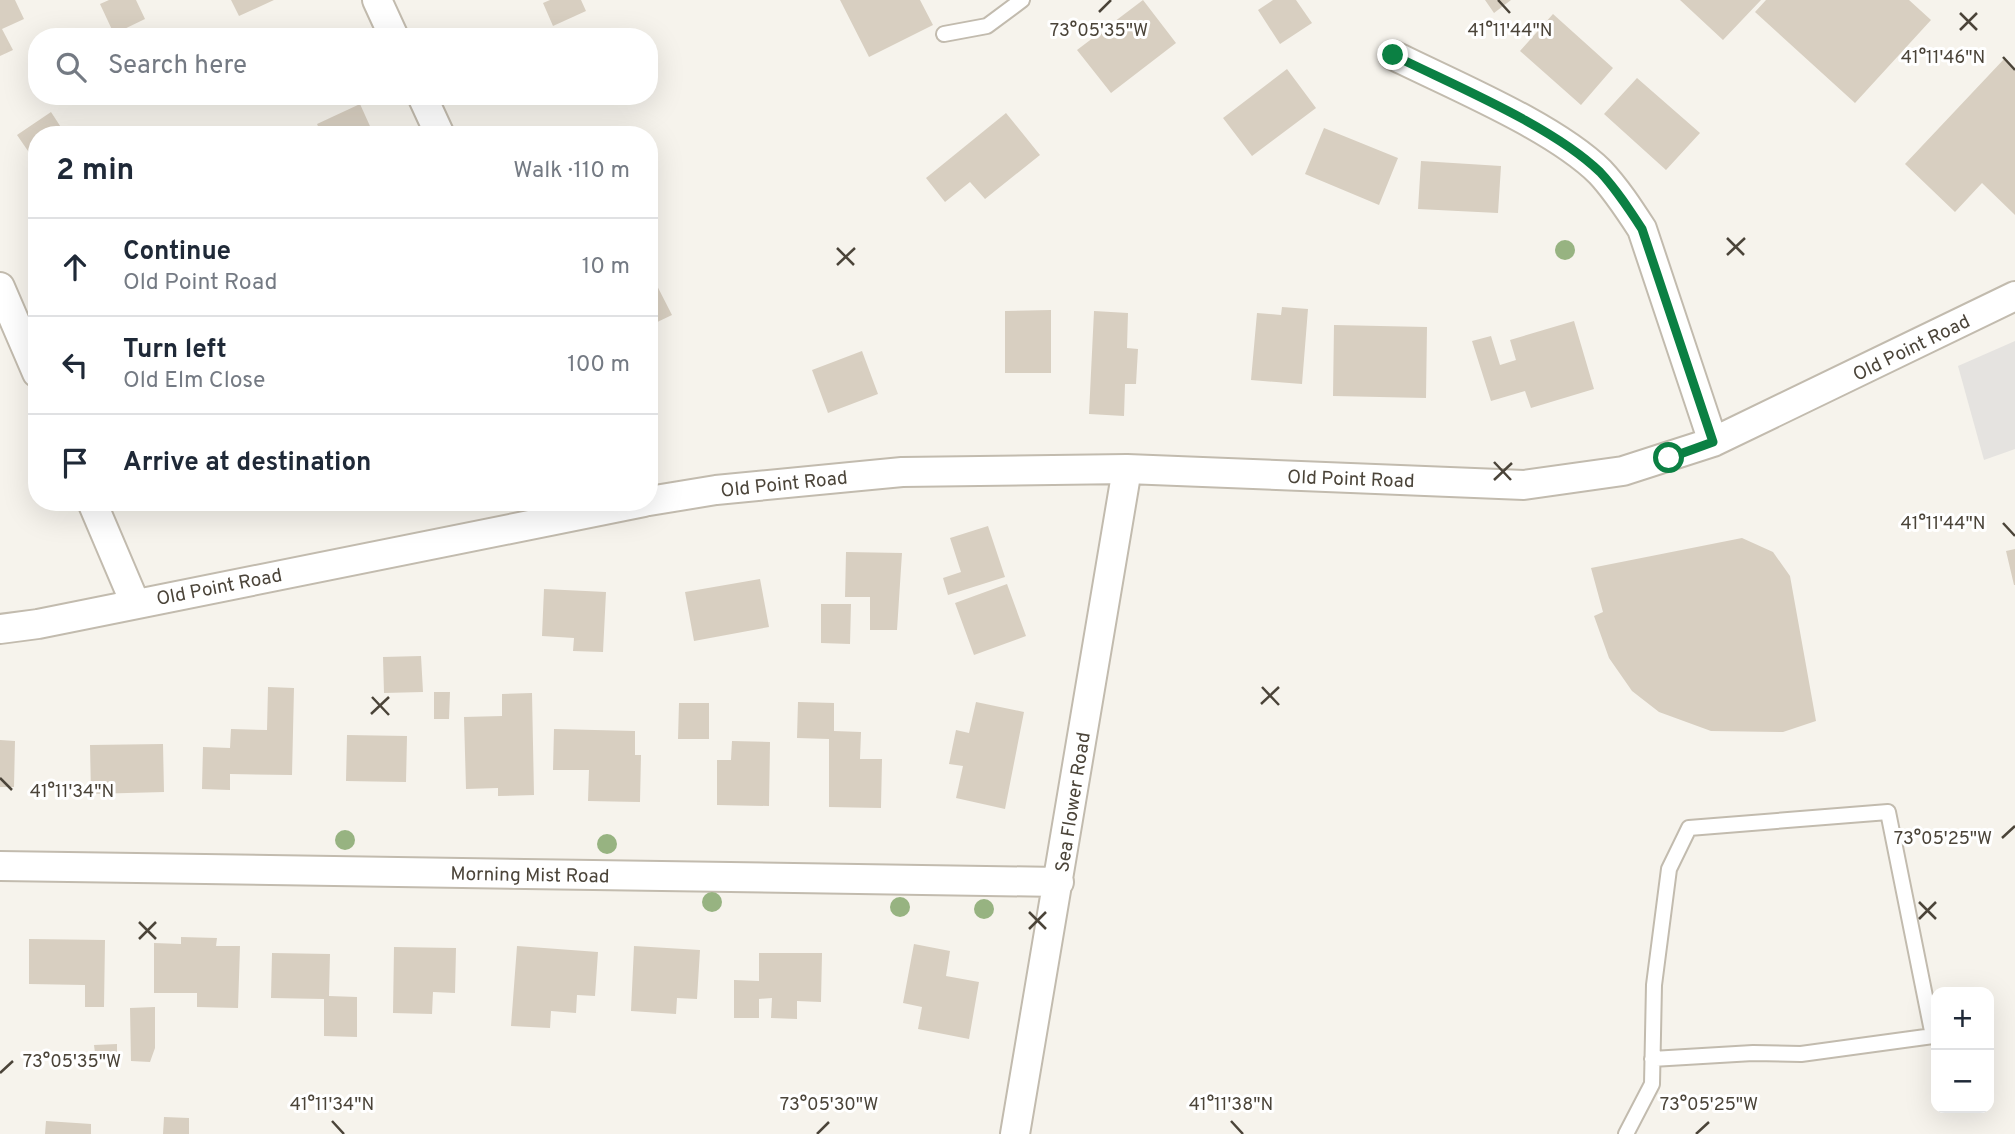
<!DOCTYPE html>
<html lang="en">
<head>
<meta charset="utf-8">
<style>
	:root { --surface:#fff; --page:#f2f2f3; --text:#1f2937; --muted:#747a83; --line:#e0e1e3 }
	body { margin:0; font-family:Overpass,sans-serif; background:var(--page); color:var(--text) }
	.controls { position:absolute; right:21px; bottom:21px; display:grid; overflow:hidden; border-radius:14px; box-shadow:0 7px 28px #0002 }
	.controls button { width:63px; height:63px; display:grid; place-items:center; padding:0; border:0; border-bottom:2px solid var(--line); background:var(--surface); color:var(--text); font:35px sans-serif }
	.stop { position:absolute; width:21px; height:21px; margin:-16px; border:5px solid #0b8043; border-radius:50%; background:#fff }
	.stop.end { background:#0b8043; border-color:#fff; box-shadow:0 2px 7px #0008 }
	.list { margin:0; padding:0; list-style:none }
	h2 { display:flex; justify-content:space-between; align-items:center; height:91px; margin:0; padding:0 28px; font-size:30px }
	h2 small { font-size:23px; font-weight:400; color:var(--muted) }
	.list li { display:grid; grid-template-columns:46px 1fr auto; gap:21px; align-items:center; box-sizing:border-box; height:98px; padding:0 28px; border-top:2px solid var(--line) }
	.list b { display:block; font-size:26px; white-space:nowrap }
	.list p { margin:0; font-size:23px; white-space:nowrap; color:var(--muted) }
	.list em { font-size:23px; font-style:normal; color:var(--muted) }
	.icon { flex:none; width:38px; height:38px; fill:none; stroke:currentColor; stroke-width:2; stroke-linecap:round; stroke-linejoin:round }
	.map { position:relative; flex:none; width:2015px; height:1134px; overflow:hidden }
	.search { position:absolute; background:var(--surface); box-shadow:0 7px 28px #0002; left:28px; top:28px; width:630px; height:77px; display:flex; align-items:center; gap:18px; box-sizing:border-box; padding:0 24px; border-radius:28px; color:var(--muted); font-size:26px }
	.panel { position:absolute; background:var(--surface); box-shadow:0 7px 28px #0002; left:28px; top:126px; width:630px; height:385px; border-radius:28px }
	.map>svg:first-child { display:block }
	.parking { fill:#e5e3e0 }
	.building { fill:#d8cfc1 }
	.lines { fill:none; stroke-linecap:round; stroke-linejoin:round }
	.lane-casing { stroke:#c2bbae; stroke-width:18 }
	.street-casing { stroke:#c2bbae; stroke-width:32 }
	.lane { stroke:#fff; stroke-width:14 }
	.street { stroke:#fff; stroke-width:28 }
	.tree { fill:#97b381 }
	.route { stroke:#0b8043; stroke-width:9 }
	.ticks { fill:none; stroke:#4b4439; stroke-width:2.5 }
	.labels { text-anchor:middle; stroke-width:6; stroke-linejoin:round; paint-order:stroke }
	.street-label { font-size:19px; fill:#4b4439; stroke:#fff }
	.ticks-label { font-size:18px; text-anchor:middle; fill:#4b4439; stroke:#fff; stroke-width:6; stroke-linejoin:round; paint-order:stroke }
</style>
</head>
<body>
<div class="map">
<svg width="2015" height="1134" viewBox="0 0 2015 1134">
	<rect width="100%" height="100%" fill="#f6f3ec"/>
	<path class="parking" d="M2015,341V449L1984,460L1958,366Z"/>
	<path class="building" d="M0,0H15L24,19L2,29L13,50L0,56Z
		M109,0H136L145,19L114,34L100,4Z
		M231,0H274L239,16Z
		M550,0H581L586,11L553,26L543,3Z
		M840,0H920L933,25L869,57Z
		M1143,0L1176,43L1111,93L1077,50Z
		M1273,0H1296L1312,23L1280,44L1258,10Z
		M1485,0H1511L1494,13Z
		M1680,0H1761L1723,40Z
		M1766,0H1909L1931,20L1855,103L1755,12Z
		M1553,14L1613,68L1581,105L1520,51Z
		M2005,58L2015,68V215L1982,183L1955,212L1905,164Z
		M1287,69L1316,108L1252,156L1223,118Z
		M1637,78L1700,133L1666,170L1604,114Z
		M360,104L374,135H322L317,124Z
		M51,112L66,135H37V164L17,135Z
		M1006,113L1040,155L985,199L970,182L945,202L926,178Z
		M1324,128L1398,158L1379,205L1305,174Z
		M1421,161L1501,166L1498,213L1418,209Z
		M649,270L672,315L649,326Z
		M1282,307L1308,309L1302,384L1251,380L1257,313L1281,315Z
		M1051,310V373H1005V311Z
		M1094,311L1128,313L1127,348L1138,349L1136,384H1125L1124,416L1089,414Z
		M1574,321L1594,389L1531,408L1525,391L1491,401L1472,341L1491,336L1500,365L1516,360L1510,340Z
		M1334,325L1427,327L1426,398L1333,396Z
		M862,351L878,394L828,413L812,370Z
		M988,526L1005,577L948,595L943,578L961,572L950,538Z
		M1742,538L1773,552L1790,576L1816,721L1783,732L1711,731L1659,712L1632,691L1609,658L1594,616L1603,612L1591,568Z
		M2015,549V585H2014L2006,551Z
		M846,552L902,553L897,630H870V597H845Z
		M760,579L769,627L694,641L685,592Z
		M1007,584L1026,636L974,655L955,603Z
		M544,589L606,592L603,652L573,651L574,638L542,636Z
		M821,604H851L850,644L821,643Z
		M421,656L423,692L384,693L383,657Z
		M268,687L294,688L292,775L230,774V790L202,789L203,747L230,748L231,729L267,730Z
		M434,692H450L449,719H434Z
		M532,693L534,795L498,796V788L466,789L464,717L502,716V694Z
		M798,702L834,703V731L861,732L860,759H882L881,808L829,807V739L797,738Z
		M976,702L1024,712L1005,809L956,798L963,766L949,764L956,730L969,733Z
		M679,703H709V739H678Z
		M554,729L635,731V755H641L640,802L588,801L589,770H553Z
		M347,735L407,736L406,782L346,781Z
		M0,740L15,741L14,787H0Z
		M732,741L770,742L769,806L717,805V760H731Z
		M163,744L164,792L91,794L90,745Z
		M181,937L217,938L216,946H240L238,1008L197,1007V993H154V943L181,944Z
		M29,939L105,940L104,1007H85V985L29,984Z
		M914,944L950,951L946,976L979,982L969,1039L918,1029L922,1007L903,1003Z
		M517,946L598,952L595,996L577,995L576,1013L551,1011L550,1028L511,1026Z
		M634,946L700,950L697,999L677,998L676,1014L631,1011Z
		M394,947L456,948L455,993L433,992L432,1014L393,1013Z
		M272,953L330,954L329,996L357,997V1037L324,1036V999L271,998Z
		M759,953H822L821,1002L797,1001V1019L771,1018L772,998L759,999V1018H734V980L759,981Z
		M155,1007V1048L150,1062L131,1061L130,1008Z
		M117,1044V1060L96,1061L94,1045Z
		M164,1117L189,1118V1134H163Z
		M46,1121L91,1124V1134H45Z"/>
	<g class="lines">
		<defs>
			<path id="lane" d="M944,34L987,26L1022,0
				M1626,1134L1652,1084L1654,985L1669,869L1689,828L1888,812L1933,1036L1801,1054L1753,1053L1652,1059"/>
			<path id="street" d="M377,0L394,37
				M1393,55C1453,85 1553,126 1600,172C1616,189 1629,209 1642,229L1713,442
				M422,96L440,135
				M0,287L37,373
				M649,501L716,490L902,472L1127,469L1524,485L1623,471L1713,442L2015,296
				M92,502L135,603
				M0,629L38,624L644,502
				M0,866L1059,882
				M1015,1134L1127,469"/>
		</defs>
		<use href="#lane" class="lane-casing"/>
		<use href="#street" class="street-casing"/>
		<use href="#lane" class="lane"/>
		<use href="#street" class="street"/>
	</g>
	<g class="tree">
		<circle cx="1565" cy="250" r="10"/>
		<circle cx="345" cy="840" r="10"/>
		<circle cx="607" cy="844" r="10"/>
		<circle cx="712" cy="902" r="10"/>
		<circle cx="900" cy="907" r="10"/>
		<circle cx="984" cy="909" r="10"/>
	</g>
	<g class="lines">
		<path class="route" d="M1393,55C1453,85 1553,126 1600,172C1616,189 1629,209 1642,229L1713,442L1669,458"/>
	</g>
	<path class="ticks" d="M1498,0L1510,13M1099,12L1111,0M1960,13L1977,30M1960,30L1977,13M2003,57L2015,70M1727,238L1744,255M837,248L854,265M1727,255L1745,238M837,265L855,248M1494,462L1511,480M1494,480L1512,463M2003,523L2015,536M1262,687L1279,705M372,697L389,715M1261,704L1279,687M371,714L389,697M0,778L12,790M2002,838L2015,826M1919,902L1936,919M1029,912L1046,929M1919,919L1936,902M139,922L156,939M1029,929L1046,912M139,939L156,922M0,1073L13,1061M332,1121L344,1134M1231,1121L1243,1134M817,1134L829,1122M1696,1134L1709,1122"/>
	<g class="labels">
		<g class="street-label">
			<text transform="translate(1911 347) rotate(-26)" y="7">Old Point Road</text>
			<text transform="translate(1351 478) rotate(2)" y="7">Old Point Road</text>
			<text transform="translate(784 483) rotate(-6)" y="7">Old Point Road</text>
			<text transform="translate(219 586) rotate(-11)" y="7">Old Point Road</text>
			<text transform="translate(1072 802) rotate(-81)" y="7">Sea Flower Road</text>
			<text transform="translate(530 874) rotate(1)" y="7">Morning Mist Road</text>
		</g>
	</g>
	<g class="ticks-label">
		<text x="1099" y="36">73°05'35"W</text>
		<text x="1510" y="36">41°11'44"N</text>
		<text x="1943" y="63">41°11'46"N</text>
		<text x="1943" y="529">41°11'44"N</text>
		<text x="72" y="797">41°11'34"N</text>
		<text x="1943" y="844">73°05'25"W</text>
		<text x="72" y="1067">73°05'35"W</text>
		<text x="332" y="1110">41°11'34"N</text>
		<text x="1231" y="1110">41°11'38"N</text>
		<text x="829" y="1110">73°05'30"W</text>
		<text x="1709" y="1110">73°05'25"W</text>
	</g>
</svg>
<div class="controls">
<button>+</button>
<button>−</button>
</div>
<div class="stop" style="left:1669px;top:458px"></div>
<div class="stop end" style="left:1393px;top:55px"></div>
<div class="search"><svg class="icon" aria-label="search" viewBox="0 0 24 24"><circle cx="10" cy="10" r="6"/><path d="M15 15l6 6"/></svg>Search here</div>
<section class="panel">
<h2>2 min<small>Walk · 110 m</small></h2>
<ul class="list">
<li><svg class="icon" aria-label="ahead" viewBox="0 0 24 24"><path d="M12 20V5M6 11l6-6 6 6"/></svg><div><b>Continue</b><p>Old Point Road</p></div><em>10 m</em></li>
<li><svg class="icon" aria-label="left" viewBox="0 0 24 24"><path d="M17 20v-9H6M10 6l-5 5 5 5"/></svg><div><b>Turn left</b><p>Old Elm Close</p></div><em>100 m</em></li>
<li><svg class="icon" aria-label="arrive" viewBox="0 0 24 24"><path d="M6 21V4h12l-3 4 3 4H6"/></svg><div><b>Arrive at destination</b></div></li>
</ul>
</section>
</div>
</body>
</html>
